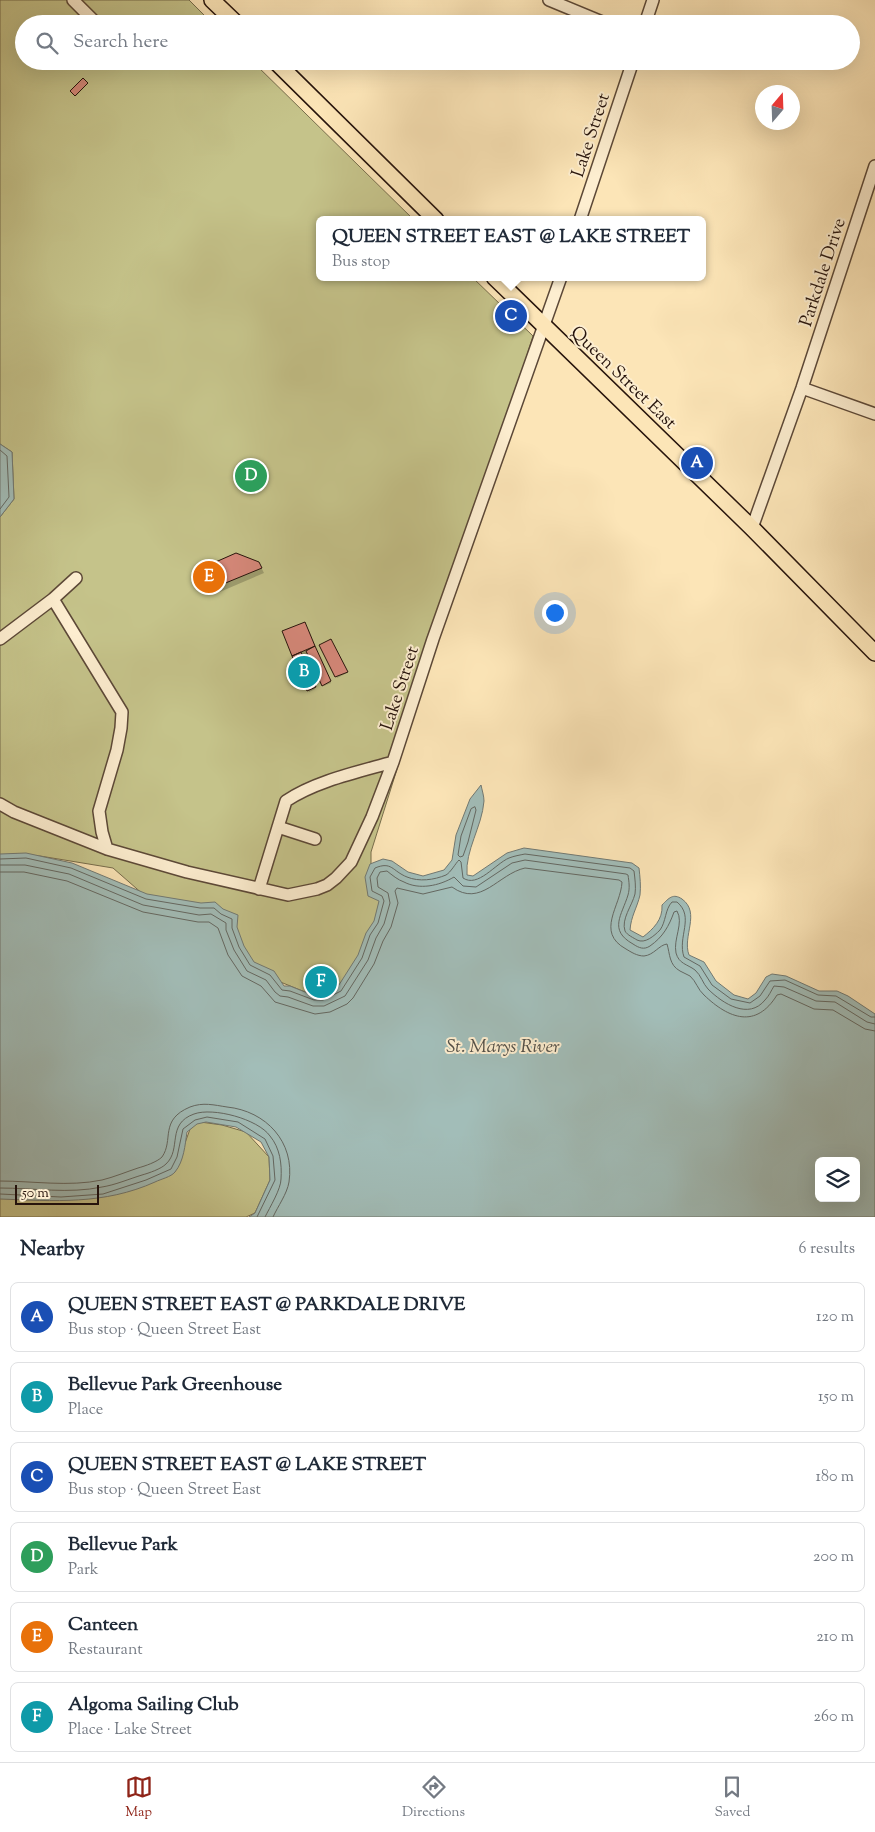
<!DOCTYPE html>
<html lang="en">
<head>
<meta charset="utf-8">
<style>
	:root { --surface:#fff; --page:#f2f2f3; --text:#1f2937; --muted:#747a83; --line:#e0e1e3; --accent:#8f2418 }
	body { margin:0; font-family:"Sorts Mill Goudy",serif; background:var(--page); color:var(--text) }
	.controls { position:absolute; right:15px; bottom:15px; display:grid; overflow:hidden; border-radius:8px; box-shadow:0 5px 20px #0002 }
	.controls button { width:45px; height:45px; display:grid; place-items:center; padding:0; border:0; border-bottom:1px solid var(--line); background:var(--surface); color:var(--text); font:25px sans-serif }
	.compass { position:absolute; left:755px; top:85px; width:45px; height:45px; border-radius:50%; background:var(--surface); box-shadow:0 5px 20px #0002; rotate:19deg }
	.scale { position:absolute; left:15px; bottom:12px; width:84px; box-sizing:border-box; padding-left:5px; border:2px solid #27140c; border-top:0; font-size:14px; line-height:18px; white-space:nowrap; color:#27140c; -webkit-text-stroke:4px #fdeed0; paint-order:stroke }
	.you { position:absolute; left:554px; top:612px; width:18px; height:18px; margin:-12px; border:4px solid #fff; border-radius:50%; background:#1a73e8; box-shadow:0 0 0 8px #1a73e833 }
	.badge { display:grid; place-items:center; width:32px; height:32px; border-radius:50%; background:var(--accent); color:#fff; font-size:16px; font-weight:700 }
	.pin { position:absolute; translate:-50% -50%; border:2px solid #fff; box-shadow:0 1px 5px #0006 }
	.popup { position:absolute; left:316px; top:216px; width:390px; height:65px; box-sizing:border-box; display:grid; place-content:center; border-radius:8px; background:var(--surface); filter:drop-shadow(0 1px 4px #0005); font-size:16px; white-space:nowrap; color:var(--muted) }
	.popup b { font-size:19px; color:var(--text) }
	.popup::after { content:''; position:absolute; left:50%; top:100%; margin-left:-10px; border:10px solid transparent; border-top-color:var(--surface) }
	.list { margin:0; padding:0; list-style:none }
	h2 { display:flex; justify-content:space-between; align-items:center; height:65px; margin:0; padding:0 20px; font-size:21px }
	h2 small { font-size:16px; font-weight:400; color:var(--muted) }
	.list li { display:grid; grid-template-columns:32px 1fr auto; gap:15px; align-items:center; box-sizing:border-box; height:70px; margin:0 10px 10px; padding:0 10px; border:1px solid var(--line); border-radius:8px }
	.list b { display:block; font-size:19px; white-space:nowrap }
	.list p { margin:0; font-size:16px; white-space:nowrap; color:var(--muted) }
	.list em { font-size:16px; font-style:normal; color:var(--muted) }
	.icon { flex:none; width:28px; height:28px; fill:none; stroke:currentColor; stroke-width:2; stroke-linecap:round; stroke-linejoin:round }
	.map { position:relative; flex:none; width:875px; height:1217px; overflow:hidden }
	.search { position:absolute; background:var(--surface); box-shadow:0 5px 20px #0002; left:15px; right:15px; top:15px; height:55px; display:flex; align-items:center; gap:12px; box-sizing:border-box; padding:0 18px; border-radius:28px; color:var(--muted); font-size:19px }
	.sheet { height:545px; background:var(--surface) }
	nav { display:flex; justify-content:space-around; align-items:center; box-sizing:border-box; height:70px; border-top:1px solid var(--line); background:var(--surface); font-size:14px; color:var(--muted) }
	nav a { display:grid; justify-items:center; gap:2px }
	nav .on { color:var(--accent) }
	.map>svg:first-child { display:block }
	.green { fill:#c5c38a; stroke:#766c4b }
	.water { fill:#a2bdb8; stroke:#717973; fill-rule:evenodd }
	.shadow { fill:#0003 }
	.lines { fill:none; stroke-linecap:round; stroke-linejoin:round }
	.shore { stroke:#646862; stroke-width:1 }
	.building { fill:#d6887a; stroke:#27140c }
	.minor-casing { stroke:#5c4837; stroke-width:14 }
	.major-casing { stroke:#27140c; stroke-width:18 }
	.minor { stroke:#fdeed0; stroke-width:11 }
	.major { stroke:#fce5b7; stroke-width:15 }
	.labels { text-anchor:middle; stroke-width:4; stroke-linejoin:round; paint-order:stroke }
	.street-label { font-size:18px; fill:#27140c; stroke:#fdeed0 }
	.water-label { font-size:19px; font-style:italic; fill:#524f48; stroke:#fdeed0 }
</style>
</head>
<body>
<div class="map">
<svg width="875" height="1217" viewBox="0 0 875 1217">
	<rect width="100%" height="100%" fill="#fce5b7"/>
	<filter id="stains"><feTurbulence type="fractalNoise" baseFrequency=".004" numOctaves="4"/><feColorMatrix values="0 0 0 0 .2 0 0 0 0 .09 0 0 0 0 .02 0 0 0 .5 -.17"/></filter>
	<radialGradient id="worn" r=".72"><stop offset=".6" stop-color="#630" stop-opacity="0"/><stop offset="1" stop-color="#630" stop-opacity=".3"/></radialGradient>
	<path class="green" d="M0,0H189L213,24H24V61H252L414,220H320V277H472L533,336L371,852V869L407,885L349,992L315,996L273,979L168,916L113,868L40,856H0V517L14,499L12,452L0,444Z
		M193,1121L222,1125L246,1132L269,1157L270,1180L255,1213L246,1217H0V1198L174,1173Z"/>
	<path class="water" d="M0,444L12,452L14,499L0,517Z
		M481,785C482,790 484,796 484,801C482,827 465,850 467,875L473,876L507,853L524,848L632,863L639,868C640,877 641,886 640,895C637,908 631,916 630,930L643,937C653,929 663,920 662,905C669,898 673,893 682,899C701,913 682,936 689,955L704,962L716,981L734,995L748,999L756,993L766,977L772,974L786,976L819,991H837L848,996L875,1014V1217H249L255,1213L270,1180L269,1157L261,1142L236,1127L206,1122L197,1124L187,1132C185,1145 184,1161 175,1172C171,1177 161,1179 155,1182C104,1205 54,1201 0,1199V854L26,853L72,863L147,894L201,903L215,902L223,909L238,915L237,927L244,946L254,962L274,971L284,986H290L315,996L322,995L337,988L358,955L366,933L374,921L379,901L368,896L365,877L370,864L383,859L392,861L408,872L423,876L444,870L452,860L456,835L470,799ZM819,1161H856V1198H819Z"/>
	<path class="shadow" d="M87,84L76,96L72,92Z
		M259,563L264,573L215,594L203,568Z
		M307,628L331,683L324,686L309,655L302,658L315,689L309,692L284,632Z
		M331,640L347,673L337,678L320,645Z
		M328,975L329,980L333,984L329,994L313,988L311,985L321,977Z"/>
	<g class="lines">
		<path class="shore" d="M0,450L7,456L9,497L0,509
			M475,807L476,810L468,842L463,856L460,857L458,855L461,836L471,809Z
			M0,859L26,858L71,868L146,899L200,908H214L221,914L232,919V928L239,947L250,965L270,975L282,990L290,991L314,1000H323L341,991L362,958L370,935L378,923L384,901L382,896L372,891L370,877L375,868C392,861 392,871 407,877C419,882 434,880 446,875C451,872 455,864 459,860L461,862L463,878C478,888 495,864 509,858C514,856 520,855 525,854L630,868L634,871C635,879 636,887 635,894C632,906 621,919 625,931C627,935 634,938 637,940C645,944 654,936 660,930C666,922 665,909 672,902H677C695,917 677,937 684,957L700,966L712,985L731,999L750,1003L760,996L770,981L785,980L818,995L836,996L871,1017H875
			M0,865H25L69,874L143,905L199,915L211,914L226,923V930L234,950L247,971L266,980L275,992L280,996L288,997L313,1006H324L345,996L368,960L376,938L384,924L390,903L388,893L378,887L377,878L380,872L387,871C392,875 398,880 404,882C419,890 439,886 454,877L463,886L476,887L512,863L525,860L626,874L628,875C629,882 630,888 628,895C622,915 608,930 633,944C639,948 644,950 650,946C663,937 669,926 674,912L677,911C684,923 673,939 676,953C679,964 687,964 695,970C701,975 703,984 708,989C723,1004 749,1020 765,1000C769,996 771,991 774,986L784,987L816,1001L835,1002L867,1022L875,1024
			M0,872H24L67,881L143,912L198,922H209L218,928L228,955L242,976L261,986L275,1002L315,1014L330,1012L347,1004L353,998L374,964L383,941L391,927L398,903L395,891L397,888L423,894L452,887C481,908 498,874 525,868L619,880L622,882C621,906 595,932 626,949C631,952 637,956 644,956C654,955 659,945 667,944C670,954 669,965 680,971C683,973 687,974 690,976C696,981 698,990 704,995C729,1019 756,1029 777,995L781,994L814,1009L833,1010L865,1029L875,1031
			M0,1181C33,1181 69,1187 102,1180C114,1177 126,1172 138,1168C145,1166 157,1162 162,1157C174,1140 159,1120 190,1107C203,1102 214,1105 227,1107C266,1111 295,1142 289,1182C287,1194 278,1206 273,1217
			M0,1188C34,1188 69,1194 102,1187C115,1185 129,1179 142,1175C149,1173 161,1169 166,1164C182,1149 166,1124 194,1114C213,1107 258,1119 270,1136C280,1148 282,1164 281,1179C281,1189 270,1207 265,1217
			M0,1194L61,1197L103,1194L146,1180L171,1169L177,1157L183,1129L195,1120L207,1117L238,1122L265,1139L273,1156L275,1180L257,1217"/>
	</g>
	<path class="building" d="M83,78L88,83L75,96L70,91Z
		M236,553L259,562L262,568L211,589L202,568Z
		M305,622L315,646L292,656L282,631Z
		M331,639L348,672L335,677L319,645Z
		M315,646L331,681L322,686L306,651Z
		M301,652L316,687L307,691L292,656Z
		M322,971L329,974L328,978L332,980L327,992L310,985L315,973L320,975Z"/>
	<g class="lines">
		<defs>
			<path id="minor" d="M73,0L97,24
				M549,0L607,24
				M645,24L653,0
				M580,220L633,61
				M802,388L875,414
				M752,528L802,388L875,166
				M53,599L122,712L121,728L117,750L99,811L102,832L107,849
				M0,639L53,599L76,578
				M0,804L14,812L107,849L187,872L288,895L317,889L327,885L336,878L351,862L372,817L393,762L433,639L561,277
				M278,827L315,839
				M259,889L286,801C316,781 358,772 393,762"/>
			<path id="major" d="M212,0L237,24
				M275,61L436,220
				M494,277L752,528L875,653"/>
		</defs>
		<use href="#minor" class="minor-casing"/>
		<use href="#major" class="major-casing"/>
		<use href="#minor" class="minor"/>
		<use href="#major" class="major"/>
	</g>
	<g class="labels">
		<g class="street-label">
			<text transform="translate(590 135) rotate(-72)" y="6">Lake Street</text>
			<text transform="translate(822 272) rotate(-72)" y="6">Parkdale Drive</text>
			<text transform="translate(624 377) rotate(44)" y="6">Queen Street East</text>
			<text transform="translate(399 688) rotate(-72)" y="6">Lake Street</text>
		</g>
		<g class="water-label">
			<text x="503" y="1052">St. Marys River</text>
		</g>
	</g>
	<rect width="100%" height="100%" filter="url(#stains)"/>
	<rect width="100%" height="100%" fill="url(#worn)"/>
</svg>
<div class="controls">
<button><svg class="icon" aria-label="layers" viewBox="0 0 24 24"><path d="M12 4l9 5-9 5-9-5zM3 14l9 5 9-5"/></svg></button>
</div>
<svg class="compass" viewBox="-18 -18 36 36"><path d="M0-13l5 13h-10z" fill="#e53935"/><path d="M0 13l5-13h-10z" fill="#747a83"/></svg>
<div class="scale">50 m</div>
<div class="you"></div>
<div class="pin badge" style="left:697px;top:463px;background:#1a4fb4">A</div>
<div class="pin badge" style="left:304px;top:672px;background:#0f9aa8">B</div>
<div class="pin badge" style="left:511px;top:316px;background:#1a4fb4">C</div>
<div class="popup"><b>QUEEN STREET EAST @ LAKE STREET</b>Bus stop</div>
<div class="pin badge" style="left:251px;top:476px;background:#2e9e5b">D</div>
<div class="pin badge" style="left:209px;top:577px;background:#e8710a">E</div>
<div class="pin badge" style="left:321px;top:982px;background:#0f9aa8">F</div>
<div class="search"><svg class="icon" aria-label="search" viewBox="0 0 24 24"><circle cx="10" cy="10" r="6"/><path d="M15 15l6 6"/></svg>Search here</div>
</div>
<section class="sheet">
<h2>Nearby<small>6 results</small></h2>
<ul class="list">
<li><span class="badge" style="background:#1a4fb4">A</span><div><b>QUEEN STREET EAST @ PARKDALE DRIVE</b><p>Bus stop · Queen Street East</p></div><em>120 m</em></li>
<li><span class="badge" style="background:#0f9aa8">B</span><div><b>Bellevue Park Greenhouse</b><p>Place</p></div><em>150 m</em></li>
<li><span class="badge" style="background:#1a4fb4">C</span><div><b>QUEEN STREET EAST @ LAKE STREET</b><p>Bus stop · Queen Street East</p></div><em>180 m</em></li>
<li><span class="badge" style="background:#2e9e5b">D</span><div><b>Bellevue Park</b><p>Park</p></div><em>200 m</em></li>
<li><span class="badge" style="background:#e8710a">E</span><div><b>Canteen</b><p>Restaurant</p></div><em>210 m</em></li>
<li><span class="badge" style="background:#0f9aa8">F</span><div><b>Algoma Sailing Club</b><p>Place · Lake Street</p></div><em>260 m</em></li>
</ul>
</section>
<nav>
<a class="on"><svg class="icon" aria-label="map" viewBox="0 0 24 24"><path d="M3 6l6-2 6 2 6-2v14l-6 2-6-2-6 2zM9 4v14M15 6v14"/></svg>Map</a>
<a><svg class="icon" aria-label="directions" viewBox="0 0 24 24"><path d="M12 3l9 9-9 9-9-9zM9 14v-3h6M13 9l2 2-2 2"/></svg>Directions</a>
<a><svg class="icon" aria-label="saved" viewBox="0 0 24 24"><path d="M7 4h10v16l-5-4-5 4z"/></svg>Saved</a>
</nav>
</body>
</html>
